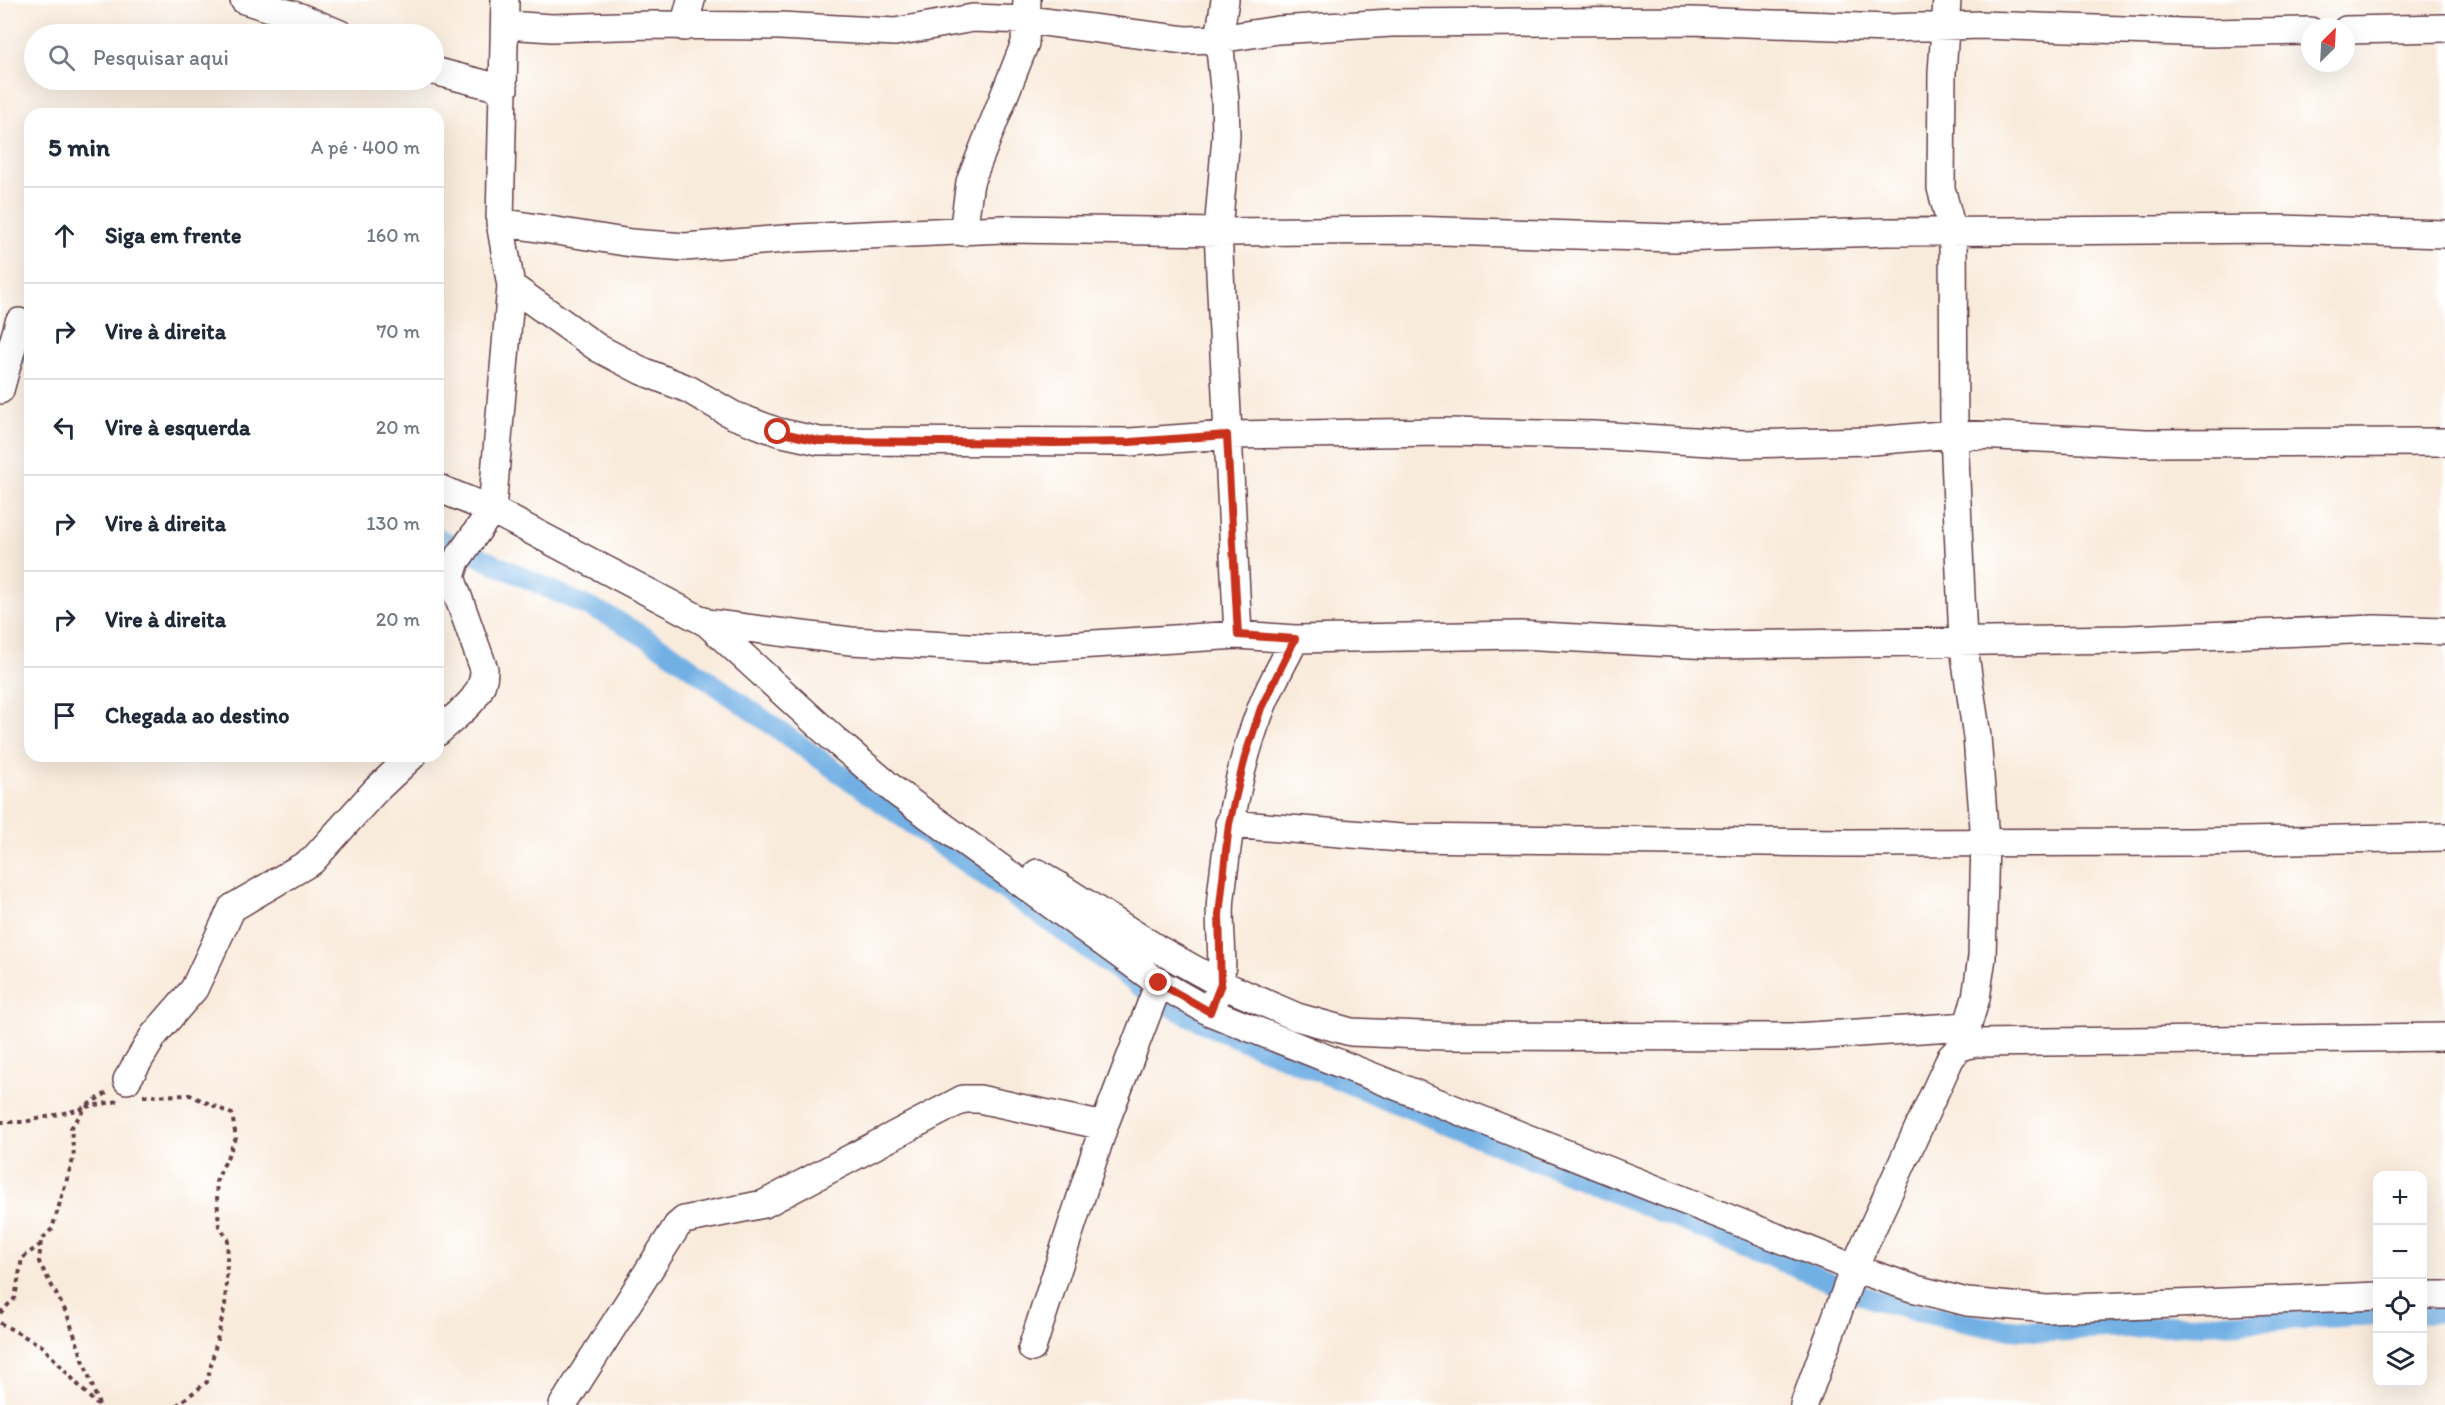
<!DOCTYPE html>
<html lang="pt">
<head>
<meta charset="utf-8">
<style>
	:root { --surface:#fff; --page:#f6f6f7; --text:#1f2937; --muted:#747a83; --line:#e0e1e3 }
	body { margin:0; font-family:Itim,sans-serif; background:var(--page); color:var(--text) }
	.controls { position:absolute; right:18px; bottom:18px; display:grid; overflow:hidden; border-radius:12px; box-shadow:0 6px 24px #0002 }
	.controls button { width:54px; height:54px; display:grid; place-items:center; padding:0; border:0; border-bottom:2px solid var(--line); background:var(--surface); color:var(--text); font:30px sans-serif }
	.compass { position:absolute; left:2301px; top:18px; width:54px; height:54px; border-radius:50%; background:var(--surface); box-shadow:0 6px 24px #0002; rotate:24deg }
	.stop { position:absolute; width:18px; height:18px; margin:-14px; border:4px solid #c8321e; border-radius:50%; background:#fff }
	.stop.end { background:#c8321e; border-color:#fff; box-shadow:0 2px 6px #0008 }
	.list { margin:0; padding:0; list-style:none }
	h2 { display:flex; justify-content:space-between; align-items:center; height:78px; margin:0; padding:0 24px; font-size:26px }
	h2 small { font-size:20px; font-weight:400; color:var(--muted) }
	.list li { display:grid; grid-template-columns:39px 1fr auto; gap:18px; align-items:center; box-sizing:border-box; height:96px; padding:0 24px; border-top:2px solid var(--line) }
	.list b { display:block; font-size:22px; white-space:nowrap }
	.list em { font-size:20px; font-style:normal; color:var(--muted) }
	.icon { flex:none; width:33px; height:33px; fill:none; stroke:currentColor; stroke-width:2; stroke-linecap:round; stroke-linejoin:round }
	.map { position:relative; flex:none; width:2445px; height:1405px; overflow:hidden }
	.search { position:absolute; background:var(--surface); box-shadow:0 6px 24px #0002; left:24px; top:24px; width:420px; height:66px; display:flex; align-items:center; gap:15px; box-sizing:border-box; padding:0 21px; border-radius:33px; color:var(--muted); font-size:22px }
	.panel { position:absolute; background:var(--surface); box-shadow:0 6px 24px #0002; left:24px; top:108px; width:420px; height:654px; border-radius:18px }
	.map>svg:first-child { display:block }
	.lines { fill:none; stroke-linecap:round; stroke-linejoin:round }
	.canal { stroke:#72b0e4; stroke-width:20 }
	.minor-casing { stroke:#643e46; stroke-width:30 }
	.path { stroke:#643e46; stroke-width:4; stroke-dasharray:4.5 4.5; stroke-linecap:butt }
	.minor { stroke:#fff; stroke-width:27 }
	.route { stroke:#c8321e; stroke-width:8 }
</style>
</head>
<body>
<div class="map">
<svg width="2445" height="1405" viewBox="0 0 2445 1405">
	<rect width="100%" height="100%" fill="#fff"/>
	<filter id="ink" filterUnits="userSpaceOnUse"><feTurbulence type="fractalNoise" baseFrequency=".0167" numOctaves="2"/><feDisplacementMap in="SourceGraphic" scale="12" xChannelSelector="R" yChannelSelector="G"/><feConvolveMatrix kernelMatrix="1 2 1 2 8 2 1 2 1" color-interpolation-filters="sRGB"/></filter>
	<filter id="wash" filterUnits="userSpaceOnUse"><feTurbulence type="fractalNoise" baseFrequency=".008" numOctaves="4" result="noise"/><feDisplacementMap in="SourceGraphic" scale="24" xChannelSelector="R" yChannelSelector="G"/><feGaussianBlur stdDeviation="1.35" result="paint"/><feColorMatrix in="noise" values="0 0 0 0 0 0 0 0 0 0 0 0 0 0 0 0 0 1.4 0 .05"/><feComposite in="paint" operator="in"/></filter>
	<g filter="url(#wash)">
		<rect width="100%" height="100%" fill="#f9ebdc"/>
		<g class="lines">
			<path class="canal" d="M0,343L30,356
				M438,538L613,618L669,652L1165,1004L1217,1030L1872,1299L1922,1313L1987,1327L2049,1332L2378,1315
				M2422,1313L2445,1312"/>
		</g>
	</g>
	<g filter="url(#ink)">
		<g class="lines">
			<defs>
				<path id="minor" d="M244,0L300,17L340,34
					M1225,0L1219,39L1225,98L1226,136L1218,232L1238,635
					M1947,0L1942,73L1941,188L1953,233L1954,434L1963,641L1977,737L1985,841L1982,957L1976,998L1961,1047
					M506,25L552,28L651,25L780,26L895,32L973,18L1028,20L1185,40L1219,39L1278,30L1391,23L1691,21L1888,28L1981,25L2210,33L2310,31
					M684,27L691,0
					M2346,30L2445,28
					M434,71L504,89
					M500,222L631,243L685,247L797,238L1003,229L1221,232L1408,230L1674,238L1887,232L2278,229L2445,234
					M963,232L970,182L1025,43L1027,0
					M511,286L598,348L642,371L688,389L733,415L778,432L819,441L1130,442L1227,435L1446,432L1594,435L1743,444L1872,441L1954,434L2146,443L2445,442
					M0,390L19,322
					M438,488L492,510L707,623L835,740L896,792L1159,983L1210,1012L1854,1268L1912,1288L1967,1302L2047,1309L2378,1296
					M707,623L851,641L987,648L1046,647L1238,635L1295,639L1520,635L1711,645L2128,639L2375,629L2445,631
					M438,732C457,714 485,698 484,669L451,577L456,561L492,510L511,286L500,222L505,0
					M1229,824L1401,838L1847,843L2192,842L2445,837
					M1038,873L1156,948L1221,984L1297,1017L1351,1032L1444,1036L1795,1037L1968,1026
					M1216,997C1228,967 1217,929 1221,897C1228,833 1237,770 1261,709C1270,685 1284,662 1295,639
					M127,1080L154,1035L194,989L232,908L312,861L375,791L412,756
					M2422,1295H2445
					M1032,1348L1104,1126L1159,983
					M563,1405L677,1226L684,1220L764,1204L963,1099H979L1104,1126
					M1804,1405L1854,1268L1951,1057L1961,1047L1975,1043L2445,1037"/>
			</defs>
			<use href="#minor" class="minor-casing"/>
			<path class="path" d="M143,1096L190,1095L232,1114L236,1138L216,1182L219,1226L228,1239L225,1306L207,1382L177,1405
				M0,1122H24L81,1109L110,1091
				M0,1313L15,1298L22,1258L41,1244
				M0,1323L42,1346L97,1405
				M99,1405L67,1314L39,1262L41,1240L52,1229L74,1156L71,1128L86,1107L118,1101"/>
			<use href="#minor" class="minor"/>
		</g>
	</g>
	<g class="lines" filter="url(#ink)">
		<path class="route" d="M778,432L819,441L1054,443L1130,442L1227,435L1238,635L1295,639L1261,708L1245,757L1229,824L1219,915L1221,984L1210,1012L1159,983"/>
	</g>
</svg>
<div class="controls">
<button>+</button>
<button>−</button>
<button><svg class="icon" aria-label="locate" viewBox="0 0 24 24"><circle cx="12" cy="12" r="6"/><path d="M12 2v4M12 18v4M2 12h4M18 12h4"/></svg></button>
<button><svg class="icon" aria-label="layers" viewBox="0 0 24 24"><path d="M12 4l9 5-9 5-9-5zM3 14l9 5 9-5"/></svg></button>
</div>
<svg class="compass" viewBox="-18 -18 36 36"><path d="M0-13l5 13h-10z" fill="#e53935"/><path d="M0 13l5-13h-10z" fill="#747a83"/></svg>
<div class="stop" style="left:778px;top:432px"></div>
<div class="stop end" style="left:1159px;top:983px"></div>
<div class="search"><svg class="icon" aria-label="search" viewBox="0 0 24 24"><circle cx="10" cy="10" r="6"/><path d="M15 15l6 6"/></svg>Pesquisar aqui</div>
<section class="panel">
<h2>5 min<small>A pé · 400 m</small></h2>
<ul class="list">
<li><svg class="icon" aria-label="ahead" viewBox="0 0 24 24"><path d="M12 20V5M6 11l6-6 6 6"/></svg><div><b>Siga em frente</b></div><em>160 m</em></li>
<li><svg class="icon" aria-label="right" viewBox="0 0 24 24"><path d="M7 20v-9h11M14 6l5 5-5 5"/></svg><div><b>Vire à direita</b></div><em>70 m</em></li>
<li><svg class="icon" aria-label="left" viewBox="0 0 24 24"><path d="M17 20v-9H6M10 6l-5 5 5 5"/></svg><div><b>Vire à esquerda</b></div><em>20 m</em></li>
<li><svg class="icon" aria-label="right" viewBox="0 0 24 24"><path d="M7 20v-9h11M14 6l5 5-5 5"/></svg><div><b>Vire à direita</b></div><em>130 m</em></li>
<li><svg class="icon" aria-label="right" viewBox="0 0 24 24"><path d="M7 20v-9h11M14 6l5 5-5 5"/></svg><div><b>Vire à direita</b></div><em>20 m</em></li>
<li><svg class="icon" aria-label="arrive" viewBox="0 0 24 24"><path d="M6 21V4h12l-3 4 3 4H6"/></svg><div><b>Chegada ao destino</b></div></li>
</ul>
</section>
</div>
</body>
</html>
